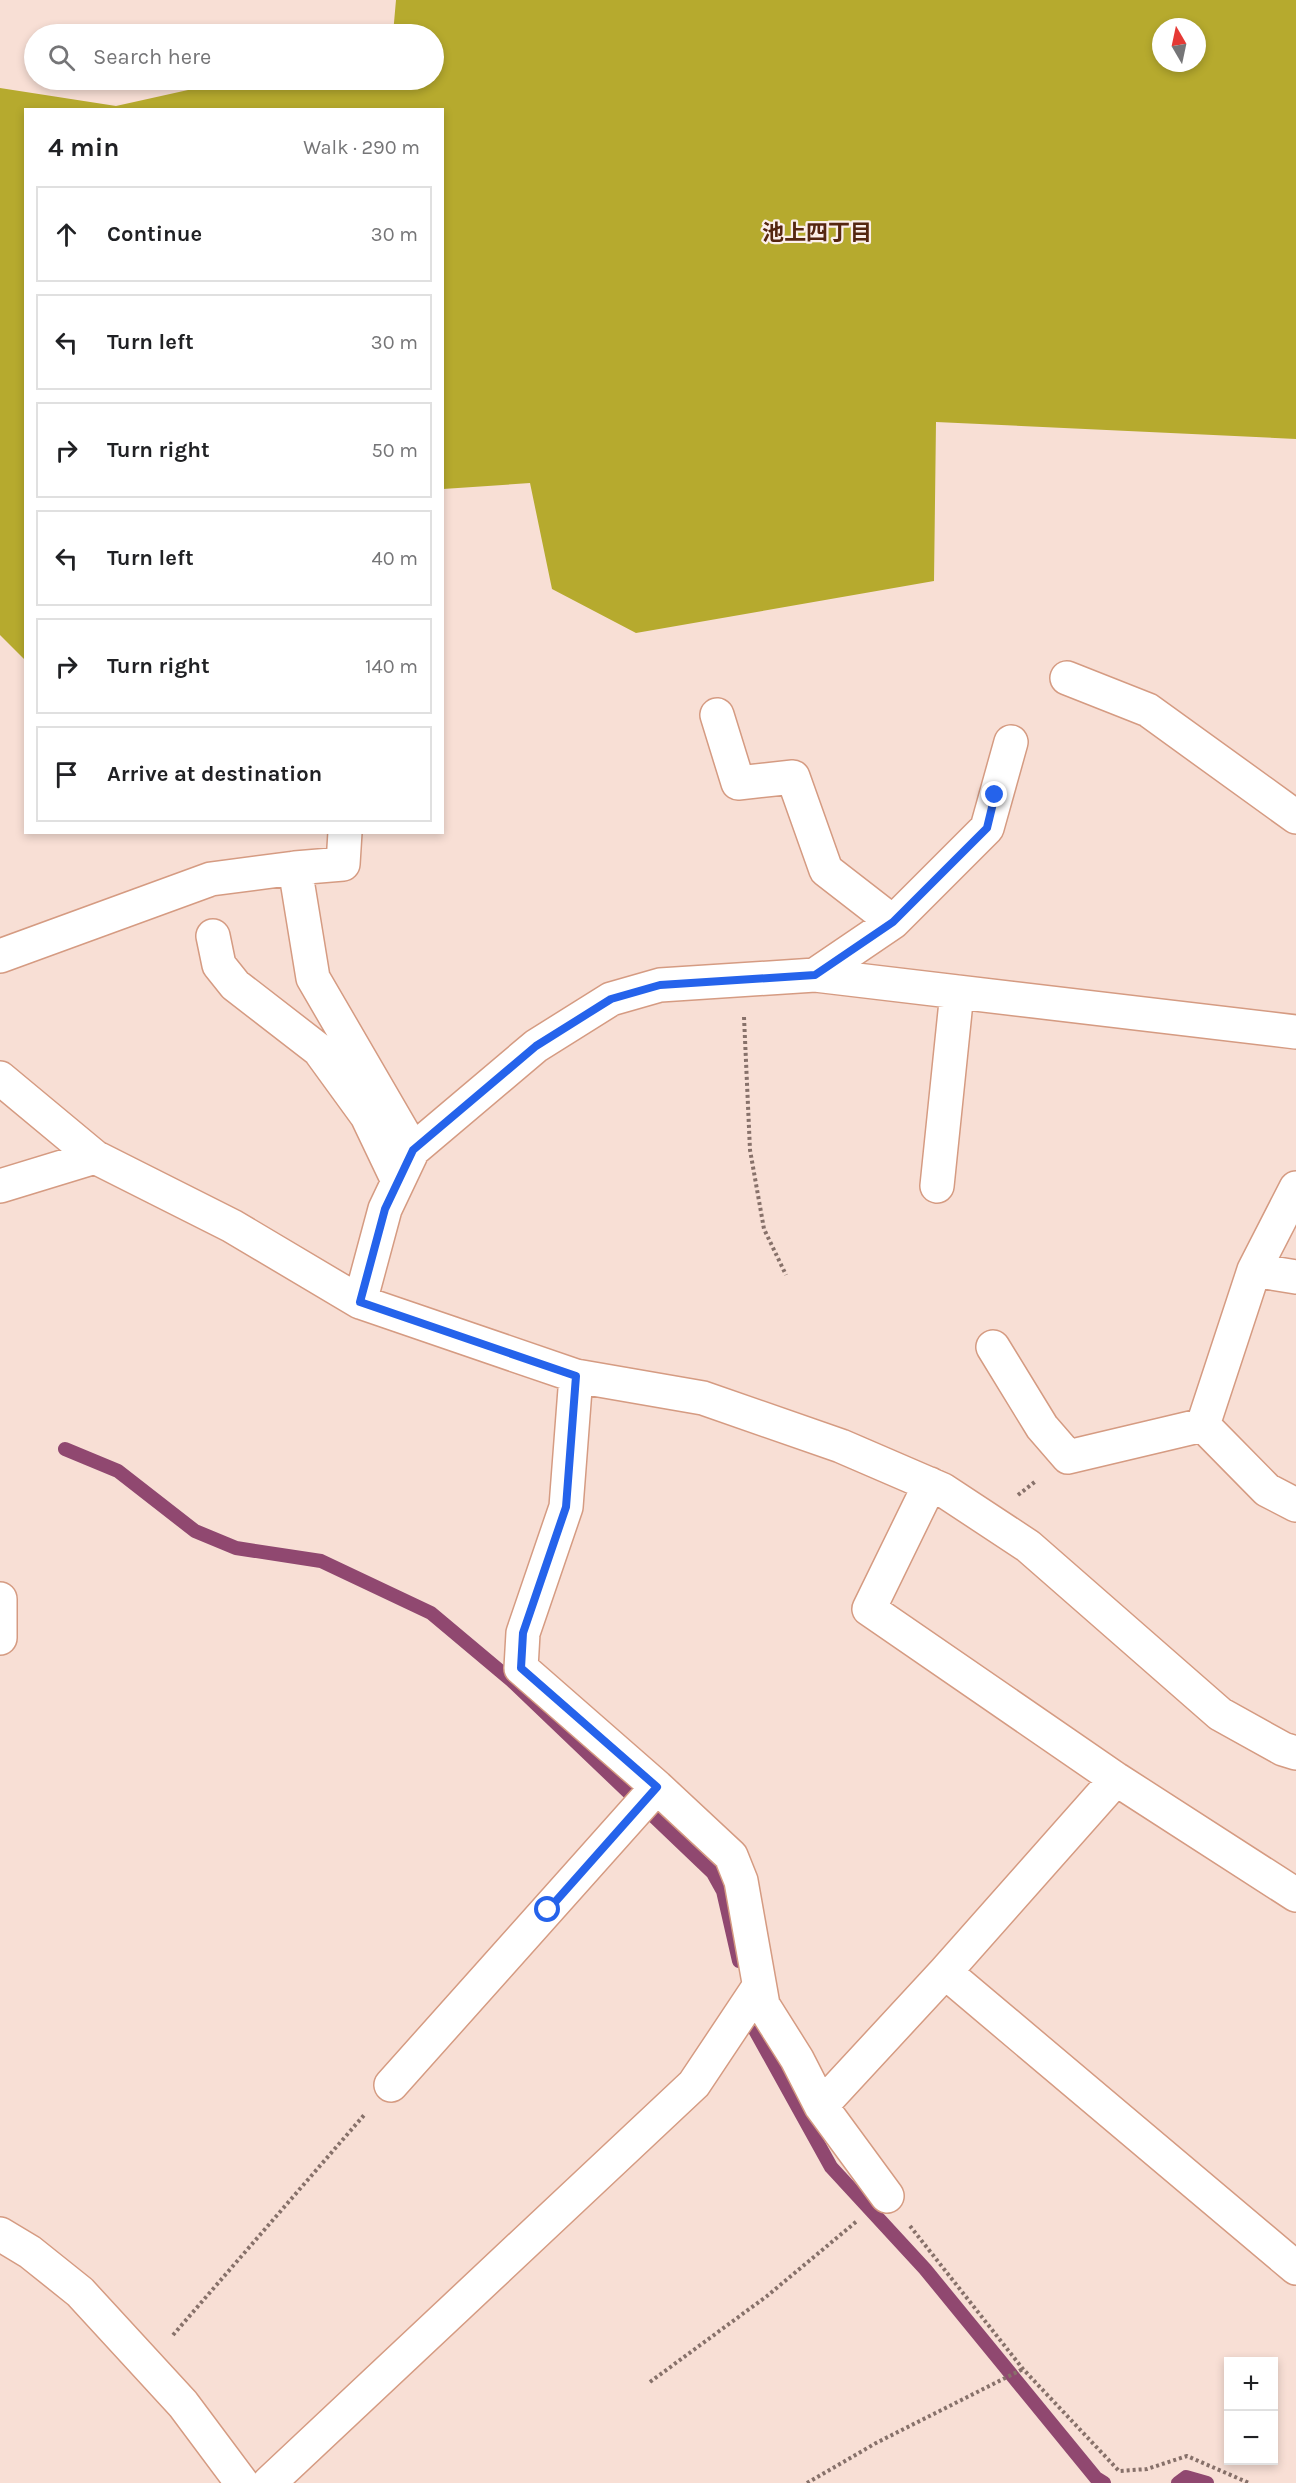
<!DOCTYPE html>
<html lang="en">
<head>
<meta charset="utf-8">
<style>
	:root { --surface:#fff; --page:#f2f2f2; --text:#202124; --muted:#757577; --line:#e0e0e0 }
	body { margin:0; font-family:Karla,"Noto Sans JP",sans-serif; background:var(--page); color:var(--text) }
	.controls { position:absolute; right:18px; bottom:18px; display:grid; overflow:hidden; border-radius:0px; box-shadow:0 3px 9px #0003 }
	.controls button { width:54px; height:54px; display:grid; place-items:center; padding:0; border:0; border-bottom:2px solid var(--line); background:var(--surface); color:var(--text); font:30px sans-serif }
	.compass { position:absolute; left:1152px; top:18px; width:54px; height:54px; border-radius:50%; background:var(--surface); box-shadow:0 3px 9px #0003; rotate:351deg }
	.stop { position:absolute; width:18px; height:18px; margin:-14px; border:4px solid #2563eb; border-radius:50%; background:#fff }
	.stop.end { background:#2563eb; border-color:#fff; box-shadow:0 2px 6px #0008 }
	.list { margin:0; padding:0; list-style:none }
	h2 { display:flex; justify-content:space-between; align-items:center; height:78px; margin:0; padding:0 24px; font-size:26px }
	h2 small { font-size:20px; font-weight:400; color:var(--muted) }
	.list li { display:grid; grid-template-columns:39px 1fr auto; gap:18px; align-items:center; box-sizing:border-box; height:96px; margin:0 12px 12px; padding:0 12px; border:2px solid var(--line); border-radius:0px }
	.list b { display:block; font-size:22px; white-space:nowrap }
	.list em { font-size:20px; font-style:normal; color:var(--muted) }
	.icon { flex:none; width:33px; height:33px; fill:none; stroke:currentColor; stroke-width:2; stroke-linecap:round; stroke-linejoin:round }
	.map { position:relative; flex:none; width:1296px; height:2483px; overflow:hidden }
	.search { position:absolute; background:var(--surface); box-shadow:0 3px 9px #0003; left:24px; top:24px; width:420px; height:66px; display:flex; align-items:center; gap:15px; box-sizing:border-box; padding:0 21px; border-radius:33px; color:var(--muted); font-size:22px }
	.panel { position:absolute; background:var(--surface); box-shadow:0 3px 9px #0003; left:24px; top:108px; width:420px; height:726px; border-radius:0px }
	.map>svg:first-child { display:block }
	.forest { fill:#b6aa2e; fill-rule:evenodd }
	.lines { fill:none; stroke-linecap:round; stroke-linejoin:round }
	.stream { stroke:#904870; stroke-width:14 }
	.minor-casing { stroke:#d59b82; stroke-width:36 }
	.path { stroke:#87716a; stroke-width:4; stroke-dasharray:3 3; stroke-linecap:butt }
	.minor { stroke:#fff; stroke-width:33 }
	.route { stroke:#2563eb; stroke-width:8 }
	.labels { text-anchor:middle; stroke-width:4.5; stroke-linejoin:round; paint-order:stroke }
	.neighbourhood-label { font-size:22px; font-weight:bold; fill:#552610; stroke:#fcefea }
</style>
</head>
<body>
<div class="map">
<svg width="1296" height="2483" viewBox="0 0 1296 2483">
	<rect width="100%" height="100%" fill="#f8dfd5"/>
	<path class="forest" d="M396,0H1296V439L936,422L934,581L636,633L552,589L530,483L443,489L442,110H26L25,660L0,635V88L116,106L233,80H434V34H393ZM1161,27H1197V63H1161Z"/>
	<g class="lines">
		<path class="stream" d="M65,1449L118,1471L195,1531L236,1548L321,1561L431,1613L512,1681L713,1873L723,1891L739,1961
			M750,2009L755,2030L831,2167L925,2269L1096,2478L1104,2483
			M1178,2483L1186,2477L1207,2483"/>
		<defs>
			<path id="minor" d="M1067,678L1148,710L1296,817
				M717,715L738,783L793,777L826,870L893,922
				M295,868L343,864L345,832
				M213,936L219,965L235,985L319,1050L367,1116L398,1181
				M0,956L211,879L295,868L313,978L413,1150
				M815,975L893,922L987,828L1011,742
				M0,1078L95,1157L232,1226L360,1302L576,1376L703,1398L841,1446L943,1490L1028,1546L1220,1714L1283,1749L1296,1753
				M0,1186L95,1157
				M937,1186L957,992
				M1296,1188L1254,1270L1203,1425L1267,1490L1296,1505
				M1254,1270L1296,1277
				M360,1302L385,1209L413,1150L536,1046L611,999L660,985L815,975L1296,1032
				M993,1347L1042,1427L1068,1457L1203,1425
				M576,1376L566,1507L523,1633L521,1668L657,1787L731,1856L741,1881L763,2005L797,2059L821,2106L887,2196
				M930,1484L869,1609L1116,1779L1296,1895
				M0,1599V1638
				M945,1972L1296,2268
				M391,2085L657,1787
				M821,2106L945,1972L1116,1779
				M0,2234L30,2252L80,2292L183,2404L242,2483
				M269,2483L694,2084L758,1988"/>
		</defs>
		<use href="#minor" class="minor-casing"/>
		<path class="path" d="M744,1017L750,1150L764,1229L786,1275
			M1018,1495L1036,1481
			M910,2226L1023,2369L1119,2471L1147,2469L1187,2456L1249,2483
			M173,2335L365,2114
			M650,2382L767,2296L857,2221
			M807,2483L876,2443L1023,2369"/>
		<use href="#minor" class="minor"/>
	</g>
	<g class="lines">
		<path class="route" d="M548,1910L657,1787L521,1668L523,1633L566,1507L576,1376L360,1302L385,1209L413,1150L536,1046L611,999L660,985L815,975L893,922L987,828L995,795"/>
	</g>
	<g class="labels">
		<g class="neighbourhood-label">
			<text x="817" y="240">池上四丁目</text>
		</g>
	</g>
</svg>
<div class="controls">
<button>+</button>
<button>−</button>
</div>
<svg class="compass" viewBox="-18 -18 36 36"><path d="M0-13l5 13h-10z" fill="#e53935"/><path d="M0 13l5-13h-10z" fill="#757577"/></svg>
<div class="stop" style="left:548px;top:1910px"></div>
<div class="stop end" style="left:995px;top:795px"></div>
<div class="search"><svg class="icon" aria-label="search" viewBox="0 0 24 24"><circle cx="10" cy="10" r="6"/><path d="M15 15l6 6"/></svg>Search here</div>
<section class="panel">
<h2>4 min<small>Walk · 290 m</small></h2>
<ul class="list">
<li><svg class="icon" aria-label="ahead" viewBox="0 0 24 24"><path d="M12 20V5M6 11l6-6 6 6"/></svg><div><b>Continue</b></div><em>30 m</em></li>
<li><svg class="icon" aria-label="left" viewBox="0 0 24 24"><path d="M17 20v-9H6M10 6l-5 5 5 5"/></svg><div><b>Turn left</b></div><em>30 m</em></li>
<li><svg class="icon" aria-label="right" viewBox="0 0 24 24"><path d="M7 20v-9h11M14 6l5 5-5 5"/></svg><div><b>Turn right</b></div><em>50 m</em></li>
<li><svg class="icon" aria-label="left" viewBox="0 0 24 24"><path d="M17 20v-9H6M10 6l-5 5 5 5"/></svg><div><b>Turn left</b></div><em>40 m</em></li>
<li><svg class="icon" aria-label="right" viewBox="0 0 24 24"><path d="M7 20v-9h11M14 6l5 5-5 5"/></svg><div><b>Turn right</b></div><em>140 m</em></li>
<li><svg class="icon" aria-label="arrive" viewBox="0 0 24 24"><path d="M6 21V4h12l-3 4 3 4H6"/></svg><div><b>Arrive at destination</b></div></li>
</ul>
</section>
</div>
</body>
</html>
